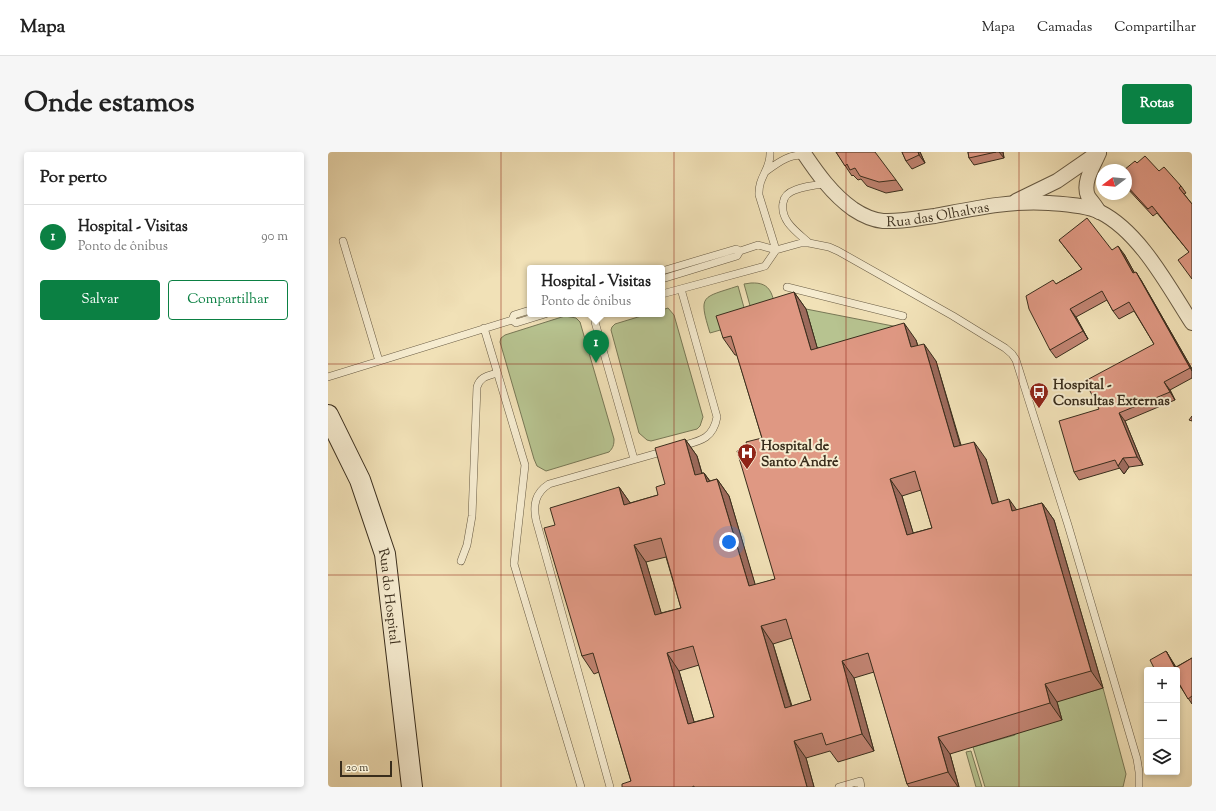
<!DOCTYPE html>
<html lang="pt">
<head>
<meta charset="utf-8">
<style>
	:root { --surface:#fff; --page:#f6f6f6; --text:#222; --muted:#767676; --line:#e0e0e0; --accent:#0b8043 }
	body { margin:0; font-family:"Sorts Mill Goudy",serif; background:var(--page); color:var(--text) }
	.controls { position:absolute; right:12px; bottom:12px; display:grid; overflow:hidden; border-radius:4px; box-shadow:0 2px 6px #0003 }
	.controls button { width:36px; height:36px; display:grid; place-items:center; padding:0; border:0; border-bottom:1px solid var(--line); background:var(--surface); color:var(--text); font:20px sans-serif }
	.compass { position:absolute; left:768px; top:12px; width:36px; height:36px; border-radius:50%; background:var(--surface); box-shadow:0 2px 6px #0003; rotate:254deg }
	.scale { position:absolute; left:12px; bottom:10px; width:52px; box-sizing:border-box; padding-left:4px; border:2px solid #392d1c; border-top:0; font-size:11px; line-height:14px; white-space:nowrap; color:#392d1c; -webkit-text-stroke:3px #f6ecd0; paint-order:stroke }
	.you { position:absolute; left:401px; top:390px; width:14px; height:14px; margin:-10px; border:3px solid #fff; border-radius:50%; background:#1a73e8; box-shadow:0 0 0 6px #1a73e833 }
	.badge { display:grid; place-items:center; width:26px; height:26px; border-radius:50%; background:var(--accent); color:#fff; font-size:13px; font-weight:700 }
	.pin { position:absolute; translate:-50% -33px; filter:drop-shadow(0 1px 2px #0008) }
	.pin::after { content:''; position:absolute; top:21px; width:14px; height:12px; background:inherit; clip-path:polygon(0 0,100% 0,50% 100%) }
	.popup { position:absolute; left:199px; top:113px; width:138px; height:52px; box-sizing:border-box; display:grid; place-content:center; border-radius:4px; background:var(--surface); filter:drop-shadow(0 1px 3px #0005); font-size:13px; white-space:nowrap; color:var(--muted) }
	.popup b { font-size:15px; color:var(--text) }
	.popup::after { content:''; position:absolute; left:50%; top:100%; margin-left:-8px; border:8px solid transparent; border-top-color:var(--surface) }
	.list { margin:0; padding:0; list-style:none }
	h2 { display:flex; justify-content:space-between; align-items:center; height:52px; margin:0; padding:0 16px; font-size:17px }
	h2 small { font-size:13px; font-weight:400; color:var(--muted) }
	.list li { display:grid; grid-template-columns:26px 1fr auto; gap:12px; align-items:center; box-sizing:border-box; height:64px; padding:0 16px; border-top:1px solid var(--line) }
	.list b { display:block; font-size:15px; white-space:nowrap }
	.list p { margin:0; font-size:13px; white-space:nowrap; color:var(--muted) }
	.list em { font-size:13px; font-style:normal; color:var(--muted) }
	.actions { display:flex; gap:8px; padding:12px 16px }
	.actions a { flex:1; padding:9px 0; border:1px solid var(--accent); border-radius:4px; text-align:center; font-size:14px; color:var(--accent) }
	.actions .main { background:var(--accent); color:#fff }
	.icon { flex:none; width:22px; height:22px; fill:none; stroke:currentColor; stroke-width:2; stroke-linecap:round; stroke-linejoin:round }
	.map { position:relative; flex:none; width:864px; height:635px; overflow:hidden; border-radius:4px }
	header { display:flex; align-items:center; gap:24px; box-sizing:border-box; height:56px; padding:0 20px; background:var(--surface); border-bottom:1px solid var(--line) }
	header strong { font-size:19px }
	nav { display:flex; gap:22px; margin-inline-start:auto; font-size:14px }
	.intro { display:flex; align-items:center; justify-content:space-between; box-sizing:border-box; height:96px; padding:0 24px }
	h1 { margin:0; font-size:28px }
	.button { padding:10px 18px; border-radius:4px; background:var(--accent); color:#fff; font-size:14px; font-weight:700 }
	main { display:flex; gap:24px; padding:0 24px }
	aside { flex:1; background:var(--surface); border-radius:4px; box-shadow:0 2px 6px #0003 }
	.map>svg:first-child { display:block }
	.green { fill:#b7c390; stroke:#787856 }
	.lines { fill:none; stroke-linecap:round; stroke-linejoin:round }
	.service-casing { stroke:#675a43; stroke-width:8 }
	.minor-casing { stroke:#675a43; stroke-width:16 }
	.secondary-casing { stroke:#392d1c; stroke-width:22 }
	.service { stroke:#f6ecd0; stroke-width:7 }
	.minor { stroke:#f6ecd0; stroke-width:14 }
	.secondary { stroke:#f6ecd0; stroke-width:20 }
	.wall { fill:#c08371; stroke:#392d1c; fill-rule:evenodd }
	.shaded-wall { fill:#9c6a5c; stroke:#392d1c }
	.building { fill:#df9883; stroke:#392d1c; fill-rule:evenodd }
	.grid { fill:none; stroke:#8f2418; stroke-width:1; stroke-opacity:0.55 }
	.labels { text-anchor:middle; stroke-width:4; stroke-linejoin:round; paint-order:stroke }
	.street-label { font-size:14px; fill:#392d1c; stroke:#f6ecd0 }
	.poi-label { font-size:14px; font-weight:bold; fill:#392d1c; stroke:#f6ecd0; text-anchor:start }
</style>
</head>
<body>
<header>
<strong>Mapa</strong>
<nav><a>Mapa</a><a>Camadas</a><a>Compartilhar</a></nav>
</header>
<div class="intro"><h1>Onde estamos</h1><a class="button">Rotas</a></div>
<main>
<aside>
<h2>Por perto<small></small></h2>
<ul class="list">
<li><span class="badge">1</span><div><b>Hospital - Visitas</b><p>Ponto de ônibus</p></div><em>90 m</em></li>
</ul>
<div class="actions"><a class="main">Salvar</a><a>Compartilhar</a></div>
</aside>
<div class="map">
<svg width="864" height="635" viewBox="0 0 864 635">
	<rect width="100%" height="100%" fill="#f1e1b7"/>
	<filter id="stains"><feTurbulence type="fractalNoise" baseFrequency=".005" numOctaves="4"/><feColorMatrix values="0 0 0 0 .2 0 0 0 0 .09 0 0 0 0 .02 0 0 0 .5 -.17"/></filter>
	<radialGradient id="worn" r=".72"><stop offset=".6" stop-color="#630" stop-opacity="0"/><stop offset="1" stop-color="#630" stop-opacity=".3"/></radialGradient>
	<path class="green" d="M423,131C444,130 444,143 449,161L426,168L416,132Z
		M410,134L420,170L382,181C370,142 374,146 410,134Z
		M340,156L346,163L375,265L372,274L369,277L323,289L319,288L311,281L283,178L284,175L287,172L320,162H334V158Z
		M478,157L570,175L495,216Z
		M237,164L248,166L252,170L286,287C286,293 285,296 281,300L218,319L209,314L206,307L172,190L173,186L177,183Z
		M723,530L744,545L775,536L798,622L795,635H657L645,595L687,583L676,544Z
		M643,599L654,635H648L638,600Z"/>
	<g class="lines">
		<defs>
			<path id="service" d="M442,0C443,18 430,24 431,43L448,98
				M437,20C448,12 463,0 478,4
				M15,89L51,209
				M481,91C469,80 452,69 455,51C456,44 461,40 467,38C477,34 488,33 498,32
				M334,119L408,97L412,99L430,93L448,98L473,91H481L501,95L510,99L625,164L677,196L684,202L688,208L740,373L809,607L811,620V635
				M334,127L409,104L412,99
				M459,135L575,164
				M353,137L389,265C385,287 372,289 353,294
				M334,142L437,114L448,98
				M270,162L268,163L267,170L306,307
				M184,168L188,171L217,162
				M156,176L197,313L186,412L253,635
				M0,225L184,168L186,163L202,158
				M133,409L139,393L144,364L149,235C152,225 159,224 169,221
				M282,635L208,368C205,353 207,341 221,332L337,299
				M511,635L532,629L533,635"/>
			<g id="minor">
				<path id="s1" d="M475,0C489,21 504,42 525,57C534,63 545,68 555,69C573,70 590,66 607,64C644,57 683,48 721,51C736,52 758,53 772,60C812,80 840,134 864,171"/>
				<path d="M771,1C766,13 754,30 760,44C763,49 768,54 771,60"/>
				<path d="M688,49L729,29L771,0"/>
			</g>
			<g id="secondary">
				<path id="s2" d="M0,263L32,328L57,402L84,635"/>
			</g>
		</defs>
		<use href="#service" class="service-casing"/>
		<use href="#minor" class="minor-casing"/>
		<use href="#secondary" class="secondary-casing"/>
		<use href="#service" class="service"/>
		<use href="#minor" class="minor"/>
		<use href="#secondary" class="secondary"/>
	</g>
	<path class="wall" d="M508,0L568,28L575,38L558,41L539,34L533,27L530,28L525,23L524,24Z
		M574,0H592L597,11L584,17L578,9Z
		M640,0H675L676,6L646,13L641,6Z
		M809,11L831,19L853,34L858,41L856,42L864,52L861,100L829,61L825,64L798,35V18Z
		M731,88L784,98L796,102L806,120L813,128L864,217V226L842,238L847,248L797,269L815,313L801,315L796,322L792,316L751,328L746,320L771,257L826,192L806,159L791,167L785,159L779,148L748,165L760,187L728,206L722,198L728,132L754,117Z
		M466,140L478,157L489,196L588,188L590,194L608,209L633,293L658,307L670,350L689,358L714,351L726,368L775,536L729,550L734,568L622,602L631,635H581L579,632L546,520L526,526L546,599L510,610L502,599L478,606L486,635H294L303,629L271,520L266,522L254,504L227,373L291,335L302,351L330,343L337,332L357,287L369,304L374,321H376L382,329L389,327L401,344L427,433L447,427L420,296L434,286L409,203H407L395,186ZM593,338L604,376L585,381L574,344ZM338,405L353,456L333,461L318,410ZM464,486L483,548L464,554L445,492ZM371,513L386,565L366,570L351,519Z
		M838,499L848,515L864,506V552L852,534L849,535V518Z"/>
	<path class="shaded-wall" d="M590,0H592L597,11L591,3Z
		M671,0H675L676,6Z
		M790,94L796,102L811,129L805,121Z
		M808,120L813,128L864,217V219Z
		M466,140L478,157L495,216L483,198Z
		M742,157L748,165L760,187L755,179Z
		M576,171L588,188L595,213L583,195Z
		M596,192L608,209L638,313L626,295Z
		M836,230L842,238L847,248L842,240Z
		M791,261L797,269L815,313L809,305Z
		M357,287L369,304L379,340L367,323Z
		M646,290L658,307L676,370L664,352Z
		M795,306L801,315L796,322L790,314Z
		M376,321L388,338L379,330Z
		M389,327L401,344L433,452L421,434Z
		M562,327L574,344L591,400L579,383Z
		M291,335L303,352L296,353Z
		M681,347L693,364L684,359Z
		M714,351L726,368L775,536L763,519Z
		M306,393L318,410L339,480L327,463Z
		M433,474L445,492L469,574L457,556Z
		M838,499L842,506L852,523L847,516Z
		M339,501L351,519L372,590L360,572Z
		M514,509L526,526L546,599L534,582Z
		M717,532L729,550L734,568L722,551Z
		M610,585L622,602L631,635H630L620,620Z
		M466,589L478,606L486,635H479Z"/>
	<path class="building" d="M508,0H547L568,28L551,30L532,24L527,16L522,18L519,12L517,14Z
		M574,0H590L591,3L578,9Z
		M640,0H668L641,6Z
		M817,4L831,19L836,15L853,34L851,36L864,52V127L850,108L861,100L824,54L820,57L798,33V18H796L807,9L809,11Z
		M759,66L784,98L790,94L805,121L808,120L862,216L836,230L842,240L791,261L809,305L795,306L790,314L787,308L746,320L731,269L771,257L757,229L826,192L801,150L785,159L774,139L742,157L755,179L722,198L701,157L698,144L725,128L728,132L754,117L731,88Z
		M466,140L483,198L576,171L583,195L596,192L626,295L646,290L664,352L681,347L684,359L714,351L763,519L717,532L722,551L610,585L620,620L579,632L540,501L514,509L534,582L498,593L494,581L466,589L479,635H366V634L364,635H294V632L303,629L265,501L254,504L216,376L227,373L222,356L291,335L296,353L330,343L328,335L337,332L327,296L357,287L367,323L376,321L379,330L389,327L421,434L447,427L409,299L420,296L418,290L434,286L403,184L395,186L388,164ZM587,319L604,376L579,383L562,327ZM333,386L353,456L327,463L306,393ZM458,467L483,548L457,556L433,474ZM365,494L386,565L360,572L339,501Z
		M864,264V269L861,268Z
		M838,499L847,516L864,506V544L860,547L849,528V518H827L822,508Z"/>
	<path class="grid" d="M173,0V635M346,0V635M518,0V635M691,0V635M0,212H864M0,423H864"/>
	<defs>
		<symbol id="bus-pin" viewBox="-11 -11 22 30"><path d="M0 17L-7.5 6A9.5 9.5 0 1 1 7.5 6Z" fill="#8f2418" stroke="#f6ecd0"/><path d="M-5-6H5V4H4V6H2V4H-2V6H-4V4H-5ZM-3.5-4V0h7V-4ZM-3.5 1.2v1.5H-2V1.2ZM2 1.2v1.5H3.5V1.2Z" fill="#fff"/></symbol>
		<symbol id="hospital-pin" viewBox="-11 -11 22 30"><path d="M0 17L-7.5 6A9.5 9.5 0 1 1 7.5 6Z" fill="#8f2418" stroke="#f6ecd0"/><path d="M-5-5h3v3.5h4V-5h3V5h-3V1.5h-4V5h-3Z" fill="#fff"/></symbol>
	</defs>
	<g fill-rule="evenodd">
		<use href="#bus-pin" x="700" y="229" width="22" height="30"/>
		<use href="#hospital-pin" x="408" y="290" width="22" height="30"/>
	</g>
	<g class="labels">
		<g class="street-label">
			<text dy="5" stroke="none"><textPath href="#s1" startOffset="164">Rua das Olhalvas</textPath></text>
			<text dy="5" stroke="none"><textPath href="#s2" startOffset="193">Rua do Hospital</textPath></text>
		</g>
		<g class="poi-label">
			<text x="725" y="237">Hospital -<tspan x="725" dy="16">Consultas Externas</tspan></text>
			<text x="433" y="298">Hospital de<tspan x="433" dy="16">Santo André</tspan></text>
		</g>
	</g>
	<rect width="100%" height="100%" filter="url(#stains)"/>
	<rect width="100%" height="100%" fill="url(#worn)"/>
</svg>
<div class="controls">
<button>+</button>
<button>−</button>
<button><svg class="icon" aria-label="layers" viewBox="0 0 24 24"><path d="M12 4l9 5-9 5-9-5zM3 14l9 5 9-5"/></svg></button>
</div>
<svg class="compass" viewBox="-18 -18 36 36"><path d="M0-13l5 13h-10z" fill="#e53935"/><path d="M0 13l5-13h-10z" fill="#767676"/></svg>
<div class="scale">20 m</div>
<div class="you"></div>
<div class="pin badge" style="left:268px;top:211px">1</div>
<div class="popup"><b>Hospital - Visitas</b>Ponto de ônibus</div>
</div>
</main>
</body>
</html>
